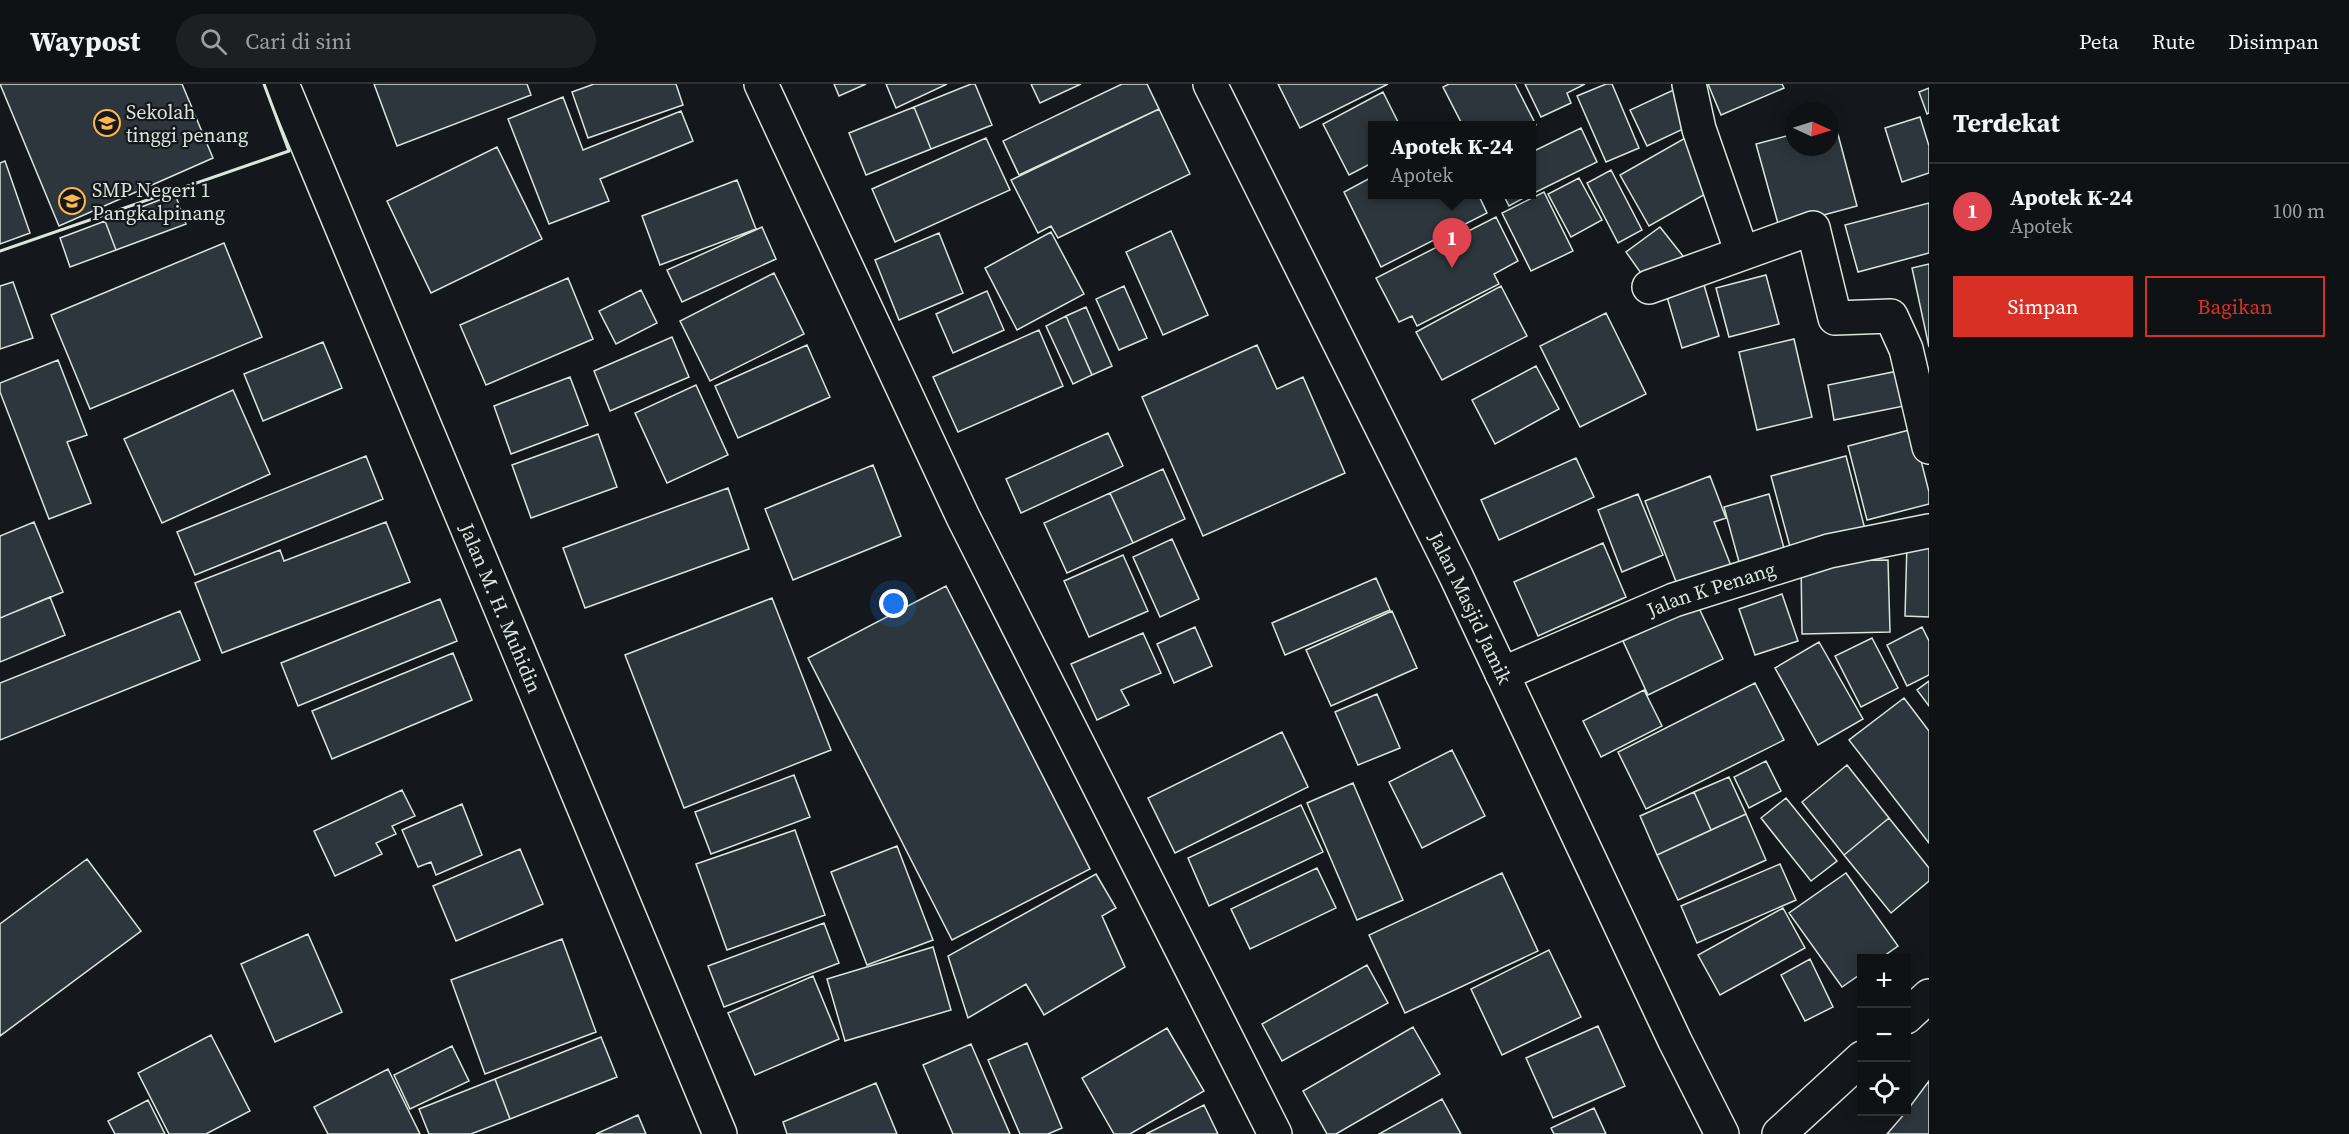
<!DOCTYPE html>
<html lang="id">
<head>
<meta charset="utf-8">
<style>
	:root { --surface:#0f1215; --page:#1d2022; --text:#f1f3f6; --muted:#9b9ea0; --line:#2f3234; --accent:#d93025 }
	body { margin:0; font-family:"Source Serif 4",serif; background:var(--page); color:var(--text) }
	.controls { position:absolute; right:18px; bottom:18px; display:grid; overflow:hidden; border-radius:0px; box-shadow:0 3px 15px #0003 }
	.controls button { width:54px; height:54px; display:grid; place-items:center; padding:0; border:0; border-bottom:2px solid var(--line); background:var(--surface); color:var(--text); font:30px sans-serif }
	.compass { position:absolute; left:1785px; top:18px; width:54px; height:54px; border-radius:50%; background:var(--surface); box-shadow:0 3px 15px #0003; rotate:94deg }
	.you { position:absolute; left:894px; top:520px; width:21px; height:21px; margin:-15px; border:4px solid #fff; border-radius:50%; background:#1a73e8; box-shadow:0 0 0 9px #1a73e833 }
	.badge { display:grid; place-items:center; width:39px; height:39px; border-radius:50%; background:var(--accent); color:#fff; font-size:20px; font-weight:700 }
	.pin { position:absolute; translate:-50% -50px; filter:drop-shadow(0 2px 3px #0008) }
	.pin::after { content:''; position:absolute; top:32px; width:21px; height:18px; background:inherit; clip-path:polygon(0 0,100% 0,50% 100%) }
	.popup { position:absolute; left:1368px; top:37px; width:168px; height:78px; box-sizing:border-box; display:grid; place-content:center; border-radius:0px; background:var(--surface); filter:drop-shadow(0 2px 4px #0005); font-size:20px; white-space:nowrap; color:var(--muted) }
	.popup b { font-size:22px; color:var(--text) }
	.popup::after { content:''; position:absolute; left:50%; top:100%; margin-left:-12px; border:12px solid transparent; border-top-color:var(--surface) }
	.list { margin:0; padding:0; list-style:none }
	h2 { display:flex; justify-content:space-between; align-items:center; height:78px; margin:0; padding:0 24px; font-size:26px }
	h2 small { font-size:20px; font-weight:400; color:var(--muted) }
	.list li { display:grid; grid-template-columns:39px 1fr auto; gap:18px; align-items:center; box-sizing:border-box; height:96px; padding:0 24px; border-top:2px solid var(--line) }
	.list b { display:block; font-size:22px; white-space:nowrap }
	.list p { margin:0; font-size:20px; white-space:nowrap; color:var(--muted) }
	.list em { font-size:20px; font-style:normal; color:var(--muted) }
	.actions { display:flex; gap:12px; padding:18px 24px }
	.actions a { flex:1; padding:14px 0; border:2px solid var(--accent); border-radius:0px; text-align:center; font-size:21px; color:var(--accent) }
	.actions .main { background:var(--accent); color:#fff }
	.icon { flex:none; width:33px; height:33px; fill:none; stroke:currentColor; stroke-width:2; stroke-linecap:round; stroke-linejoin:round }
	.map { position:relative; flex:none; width:1929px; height:1050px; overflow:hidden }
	header { display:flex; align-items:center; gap:36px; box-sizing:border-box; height:84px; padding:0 30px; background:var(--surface); border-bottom:2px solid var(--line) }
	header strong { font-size:28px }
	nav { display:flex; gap:33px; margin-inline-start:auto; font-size:21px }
	.search { width:420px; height:54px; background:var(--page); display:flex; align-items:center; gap:15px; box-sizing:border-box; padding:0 21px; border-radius:33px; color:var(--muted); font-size:22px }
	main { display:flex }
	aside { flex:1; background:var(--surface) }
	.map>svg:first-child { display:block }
	.building { fill:#2c363c; stroke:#d8e6dc; stroke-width:1.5 }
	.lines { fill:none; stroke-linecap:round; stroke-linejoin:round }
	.street-casing { stroke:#d8e6dc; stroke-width:36 }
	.highway-casing { stroke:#d8e6dc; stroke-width:36 }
	.street { stroke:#14181c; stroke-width:33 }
	.highway { stroke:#14181c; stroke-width:33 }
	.wall { stroke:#d8e6dc; stroke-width:3 }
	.labels { text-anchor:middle; stroke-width:4.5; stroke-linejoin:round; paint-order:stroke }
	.poi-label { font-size:20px; fill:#d8e6dc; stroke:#14181c; text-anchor:start }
	.street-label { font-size:20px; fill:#d8e6dc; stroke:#14181c }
</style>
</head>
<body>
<header>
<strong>Waypost</strong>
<div class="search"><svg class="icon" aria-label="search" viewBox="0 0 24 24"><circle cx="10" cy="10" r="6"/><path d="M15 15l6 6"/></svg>Cari di sini</div>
<nav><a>Peta</a><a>Rute</a><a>Disimpan</a></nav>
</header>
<main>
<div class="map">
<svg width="1929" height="1050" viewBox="0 0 1929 1050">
	<rect width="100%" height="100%" fill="#14181c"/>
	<path class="building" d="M0,0H182L213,74L59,142Z
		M374,0H527L531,11L397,62Z
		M594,0H676L683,21L588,54L572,8Z
		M834,0H866L839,12Z
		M886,0H947L896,24Z
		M971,0H975L992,41L931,65L914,23Z
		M1031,0H1081L1040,19Z
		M1122,0H1147L1159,25L1019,91L1003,57Z
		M1278,0H1388L1300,44Z
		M1449,0H1515L1536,41L1532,43L1463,42L1443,3Z
		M1525,0H1585L1567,9L1571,19L1541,33Z
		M1606,0H1612L1639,64L1606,78L1577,12Z
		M1708,0H1782L1784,4L1721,31Z
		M1680,3L1696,39L1647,62L1630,26Z
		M1929,4V29L1927,30L1919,8Z
		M1383,8L1400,42H1372V79L1349,91L1323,40Z
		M563,13L583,66L681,27L693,57L600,95L609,117L549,140L508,35Z
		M914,23L931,65L866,91L849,49Z
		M1159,25L1190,90L1058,154L1051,142L1038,149L1011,96Z
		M1920,33L1929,62V89L1902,98L1885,44Z
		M1835,39L1857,122L1779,143L1756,60L1794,50V63H1830V40Z
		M1581,44L1597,78L1532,110V68Z
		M1687,53L1716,104L1649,142L1620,91Z
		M986,54L1010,106L895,158L872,105Z
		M497,63L542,155L431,209L387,117Z
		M5,77L30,149L0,160V79Z
		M1611,86L1642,146L1618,159L1587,99Z
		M1372,93V110H1478L1487,129L1381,183L1344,108Z
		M1579,94L1602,136L1571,153L1548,110Z
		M737,96L756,145L660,181L642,132Z
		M1544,108L1573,167L1531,187L1502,129Z
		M175,110L186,140L116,166L105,137Z
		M1503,110H1531L1509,122Z
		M1929,119V169L1858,188L1845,141Z
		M1496,133L1518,177L1494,190L1499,200L1417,242L1412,232L1399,238L1376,194Z
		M105,137L116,166L70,183L60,154Z
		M762,143L776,175L682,218L667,186Z
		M1660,143L1683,172L1648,199L1626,168Z
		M1171,147L1208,231L1163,251L1126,168Z
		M1051,148L1084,210L1017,246L985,184Z
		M939,149L963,209L899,236L875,176Z
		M224,159L262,253L90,325L51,231Z
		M1929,180V263L1912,184Z
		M774,189L804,250L710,297L680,237Z
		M1766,191L1779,240L1729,253L1716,204Z
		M568,194L593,255L486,301L460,241Z
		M13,198L33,254L0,265V202Z
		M1704,201L1719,252L1682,264L1667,213Z
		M1124,202L1147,254L1119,266L1096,215Z
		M1501,202L1527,252L1442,296L1416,248Z
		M641,206L657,239L616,260L599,227Z
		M987,207L1004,246L953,269L936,230Z
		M1086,223L1112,282L1092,291L1066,232Z
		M1606,229L1646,310L1580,343L1540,262Z
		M1066,232L1092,291L1073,300L1046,242Z
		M1039,246L1063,302L958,348L933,293Z
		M672,253L689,293L610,327L594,287Z
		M1794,255L1812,333L1757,346L1739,268Z
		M323,258L342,304L263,337L244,290Z
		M807,261L830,313L738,354L715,302Z
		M1257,261L1277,305L1303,293L1345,389L1203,452L1142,313Z
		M58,276L87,351L67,358L91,419L49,435L0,308V299Z
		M1536,282L1559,325L1495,360L1472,316Z
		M1903,286L1909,321L1834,336L1828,301Z
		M570,293L588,341L511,370L494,322Z
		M696,301L728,371L667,399L635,329Z
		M233,306L270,390L162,439L124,355Z
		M1913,345L1929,408V420L1867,436L1848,362Z
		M1108,349L1123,382L1021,429L1006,395Z
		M598,350L617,403L531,434L512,381Z
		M366,372L383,415L195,491L177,448Z
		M1846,372L1867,453L1793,474L1771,392Z
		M1576,374L1594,413L1499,456L1481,416Z
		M873,381L901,452L793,496L765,425Z
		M1163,385L1185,435L1133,459L1110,409Z
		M1710,392L1726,434L1714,438L1733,487L1680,508L1645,417Z
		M728,404L749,465L585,524L563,464Z
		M1110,409L1133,459L1067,489L1044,439Z
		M1638,410L1663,471L1622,488L1598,426Z
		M1769,410L1787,475L1742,489L1724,423Z
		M34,438L63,508L0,534V452Z
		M386,438L410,498L222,569L195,499L280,466L284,477Z
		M1172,455L1199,515L1160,533L1133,473Z
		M1603,459L1626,513L1538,552L1514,498Z
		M1907,459L1929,460V533L1905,532Z
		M1123,471L1148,527L1089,553L1064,497Z
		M1888,476L1890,548L1802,550L1801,477Z
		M1376,494L1390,526L1285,571L1272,539Z
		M946,502L1090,785L952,856L808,574Z
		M1782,510L1798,557L1755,571L1739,525Z
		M50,513L65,551L0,578V534Z
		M772,514L831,666L684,724L625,571Z
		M440,515L457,557L298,622L281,579Z
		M1698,522L1723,575L1648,611L1623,557Z
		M180,527L200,576L0,656V599Z
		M1392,527L1417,584L1331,622L1306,566Z
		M1195,543L1212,582L1174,599L1157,560Z
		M1922,543L1929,557V591L1907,602L1887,561Z
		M1143,549L1161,589L1121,606L1129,621L1097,636L1071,580Z
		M1872,554L1898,604L1861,623L1835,572Z
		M1819,558L1863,635L1818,661L1775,584Z
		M453,569L472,616L332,675L312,627Z
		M1929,597V622L1917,606Z
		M1755,599L1784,656L1646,725L1618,668Z
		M1644,606L1662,642L1601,673L1583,637Z
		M1377,610L1400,664L1358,681L1335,628Z
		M1904,614L1929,647V759L1849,656Z
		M1282,648L1308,703L1175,769L1148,714Z
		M1452,666L1485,732L1422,764L1389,698Z
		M1766,677L1781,707L1749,724L1734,693Z
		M1847,681L1889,734L1844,771L1802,718Z
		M794,691L810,733L711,770L695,728Z
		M1729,693L1746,730L1711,746L1694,708Z
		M1353,699L1403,816L1357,836L1307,719Z
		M402,706L415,732L392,742L396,750L376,759L382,770L335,792L314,747Z
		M1694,708L1711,746L1657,771L1640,732Z
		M1786,714L1837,777L1811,797L1761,734Z
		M462,720L482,771L436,791L431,778L418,783L402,746Z
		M1301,721L1323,768L1209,822L1188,774Z
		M1746,730L1766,776L1678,816L1657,771Z
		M1889,734L1929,784V797L1891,829L1844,771Z
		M795,746L825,831L727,866L696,780Z
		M897,762L933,856L867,881L831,788Z
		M520,765L543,820L456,857L433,802Z
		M87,775L141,847L0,952V840Z
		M1780,780L1796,816L1697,859L1681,822Z
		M1317,784L1336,824L1250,865L1231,825Z
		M1502,789L1538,867L1405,929L1369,851Z
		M1846,789L1898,862L1881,874H1862V889L1842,903L1789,829Z
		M1096,790L1116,824L1102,832L1125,883L1044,931L1026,900L968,934L948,872Z
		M1783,824L1805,864L1720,911L1698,871Z
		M824,839L839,879L724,923L708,882Z
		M308,850L342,928L275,958L241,880Z
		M562,855L596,948L485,990L451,896Z
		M933,863L951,926L845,957L827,895Z
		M1549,866L1581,933L1502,971L1471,905Z
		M1810,875L1833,923L1805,937L1781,891Z
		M1367,881L1388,919L1282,977L1262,940Z
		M813,892L839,955L755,991L728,929Z
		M1598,942L1625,1002L1553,1034L1526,974Z
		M1413,943L1440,990L1336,1050H1327L1303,1007Z
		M1167,944L1204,1007L1130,1050H1114L1082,994Z
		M211,951L250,1027L206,1050H169L138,989Z
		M601,953L617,993L510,1035L495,995Z
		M1027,959L1062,1044L1048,1050H1020L988,976Z
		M971,960L1010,1050H953L923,981Z
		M452,962L469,997L410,1025L394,991Z
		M388,985L420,1050H328L314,1023Z
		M495,995L510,1035L471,1050H429L419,1025Z
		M1929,997V1050H1887L1906,1028Z
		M876,999L897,1050H787L783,1038Z
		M1442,1015L1461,1050H1379Z
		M148,1016L165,1050H115L108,1037Z
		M1204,1021L1218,1050H1146Z
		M1594,1024L1606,1050H1554L1551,1044Z
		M638,1031L646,1050H596Z"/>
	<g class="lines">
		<defs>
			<g id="street">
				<path id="s1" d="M282,0L720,1050"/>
				<path d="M761,0L963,433L1275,1050"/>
				<path d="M1689,0L1699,45L1742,169"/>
				<path d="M1649,203L1813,144L1835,234L1891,232L1906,265L1929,363"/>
				<path id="s2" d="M1502,590L1674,516L1829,467L1929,447"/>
				<path d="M1906,933L1929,912"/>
				<path d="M1779,1050L1862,974"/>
			</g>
			<g id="highway">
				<path id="s3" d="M1210,0L1456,492L1675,957L1722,1050"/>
			</g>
		</defs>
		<use href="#street" class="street-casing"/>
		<use href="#highway" class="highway-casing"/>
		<use href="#street" class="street"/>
		<use href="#highway" class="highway"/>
		<path class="wall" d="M0,167L289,67L264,0"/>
	</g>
	<defs>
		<symbol id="school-ring" viewBox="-11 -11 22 22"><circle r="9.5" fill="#14181c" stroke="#ffb74d" stroke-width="1.5"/><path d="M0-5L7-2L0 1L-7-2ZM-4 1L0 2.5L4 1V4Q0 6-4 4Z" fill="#ffb74d"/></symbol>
	</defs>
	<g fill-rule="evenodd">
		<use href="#school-ring" x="92" y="24" width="30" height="30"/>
		<use href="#school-ring" x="57" y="102" width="30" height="30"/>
	</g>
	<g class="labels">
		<g class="poi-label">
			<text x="126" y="35">Sekolah<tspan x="126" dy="23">tinggi penang</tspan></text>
			<text x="92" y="113">SMP Negeri 1<tspan x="92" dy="23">Pangkalpinang</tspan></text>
		</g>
		<g class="street-label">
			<text dy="7" stroke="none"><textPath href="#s2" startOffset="226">Jalan K Penang</textPath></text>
			<text dy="7" stroke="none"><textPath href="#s3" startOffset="585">Jalan Masjid Jamik</textPath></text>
			<text dy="7" stroke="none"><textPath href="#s1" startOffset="568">Jalan M. H. Muhidin</textPath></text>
		</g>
	</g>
</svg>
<div class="controls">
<button>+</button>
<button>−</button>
<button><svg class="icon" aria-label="locate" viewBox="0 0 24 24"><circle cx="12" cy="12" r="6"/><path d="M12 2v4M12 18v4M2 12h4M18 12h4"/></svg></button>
</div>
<svg class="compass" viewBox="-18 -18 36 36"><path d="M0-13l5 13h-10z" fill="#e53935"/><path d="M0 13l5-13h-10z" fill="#9b9ea0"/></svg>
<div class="you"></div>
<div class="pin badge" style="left:1452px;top:184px;background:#e0444e">1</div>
<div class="popup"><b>Apotek K-24</b>Apotek</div>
</div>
<aside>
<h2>Terdekat<small></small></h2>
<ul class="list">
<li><span class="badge" style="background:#e0444e">1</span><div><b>Apotek K-24</b><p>Apotek</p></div><em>100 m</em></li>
</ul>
<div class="actions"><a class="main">Simpan</a><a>Bagikan</a></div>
</aside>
</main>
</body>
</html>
